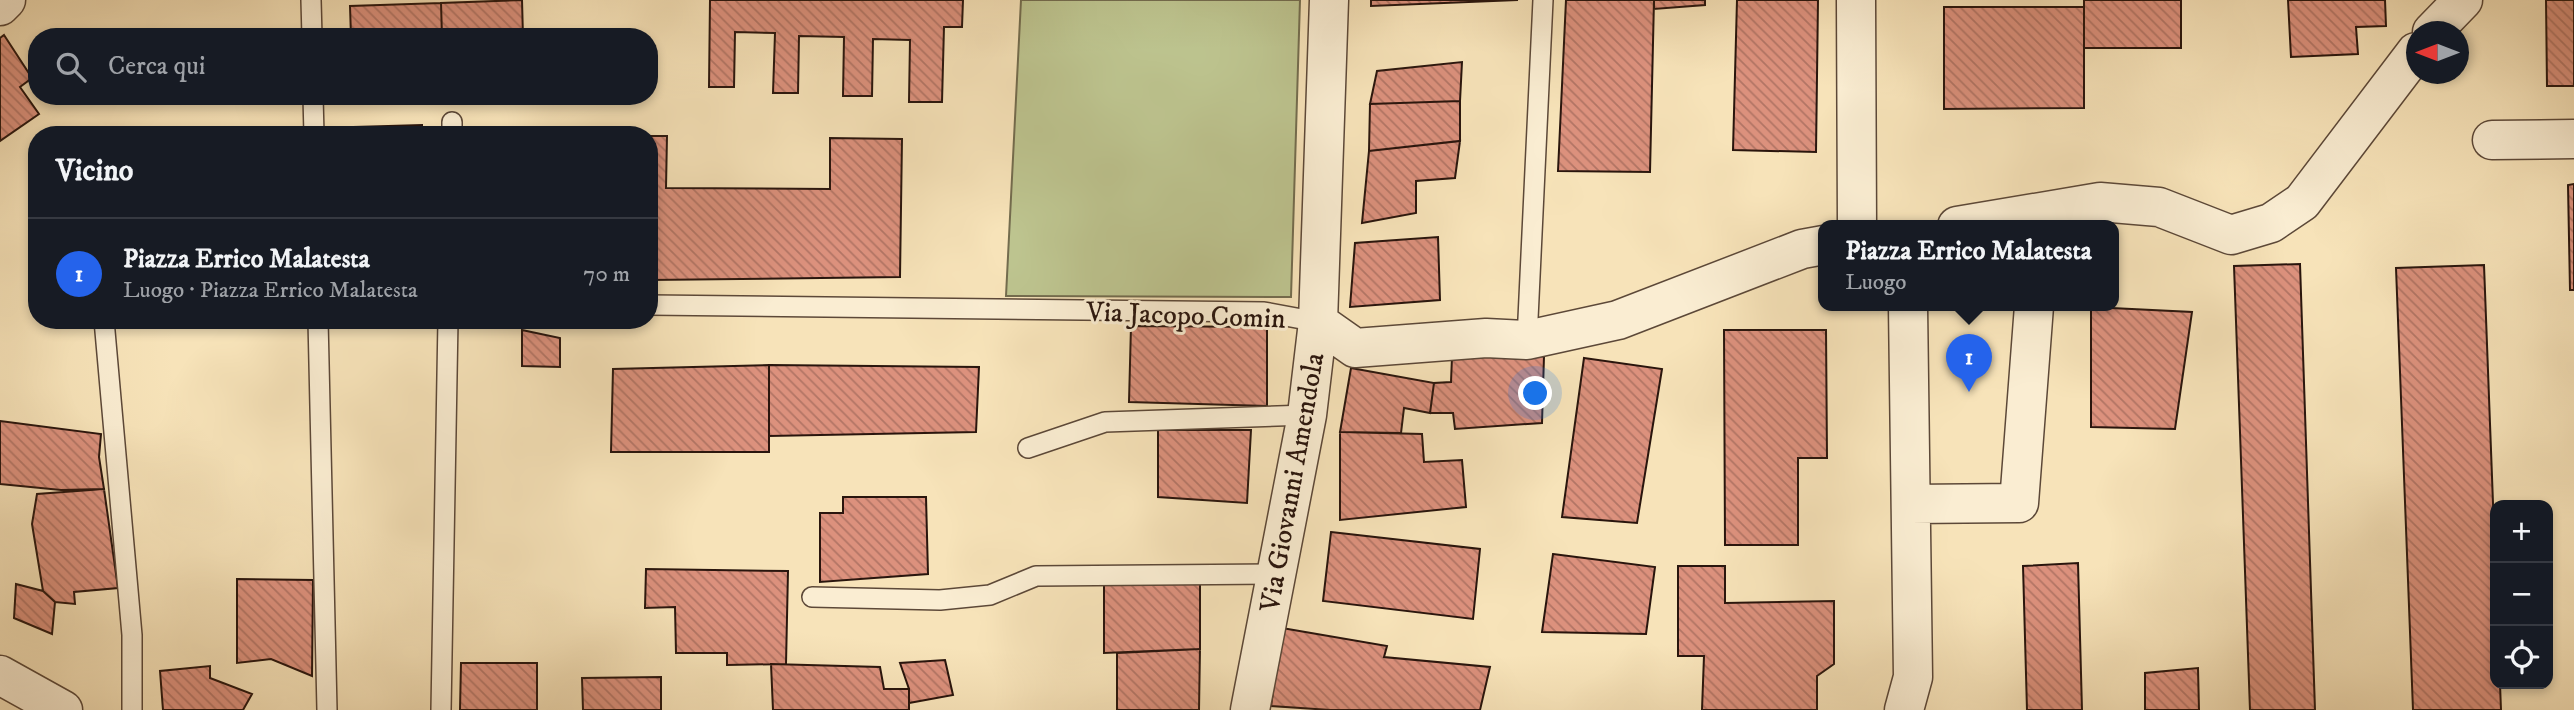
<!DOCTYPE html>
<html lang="it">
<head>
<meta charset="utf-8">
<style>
	:root { --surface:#171b24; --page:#20242c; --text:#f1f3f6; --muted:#9ea1a6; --line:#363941; --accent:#2563eb }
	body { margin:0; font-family:"IM FELL DW Pica",serif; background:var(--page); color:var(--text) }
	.controls { position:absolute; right:21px; bottom:21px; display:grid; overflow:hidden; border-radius:14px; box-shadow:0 4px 10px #0003 }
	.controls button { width:63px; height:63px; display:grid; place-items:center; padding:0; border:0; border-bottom:2px solid var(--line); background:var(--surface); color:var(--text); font:35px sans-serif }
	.compass { position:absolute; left:2406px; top:21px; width:63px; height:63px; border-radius:50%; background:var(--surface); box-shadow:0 4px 10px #0003; rotate:270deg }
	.you { position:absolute; left:1536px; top:394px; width:24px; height:24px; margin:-18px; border:5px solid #fff; border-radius:50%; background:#1a73e8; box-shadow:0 0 0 10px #1a73e833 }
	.badge { display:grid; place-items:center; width:46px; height:46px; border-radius:50%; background:var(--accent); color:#fff; font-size:23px; font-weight:700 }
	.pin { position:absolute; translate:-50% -58px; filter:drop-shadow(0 2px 4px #0008) }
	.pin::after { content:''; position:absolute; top:37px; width:24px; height:21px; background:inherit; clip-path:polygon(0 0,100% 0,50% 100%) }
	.popup { position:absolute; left:1818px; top:220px; width:301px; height:91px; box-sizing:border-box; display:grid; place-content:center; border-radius:14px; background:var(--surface); filter:drop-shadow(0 2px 5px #0005); font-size:23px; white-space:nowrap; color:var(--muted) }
	.popup b { font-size:26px; color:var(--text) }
	.popup::after { content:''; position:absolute; left:50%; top:100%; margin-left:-14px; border:14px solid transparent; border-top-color:var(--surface) }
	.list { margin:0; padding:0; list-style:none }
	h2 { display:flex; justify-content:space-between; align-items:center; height:91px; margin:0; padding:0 28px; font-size:30px }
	h2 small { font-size:23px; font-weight:400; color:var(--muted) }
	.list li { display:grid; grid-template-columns:46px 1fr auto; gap:21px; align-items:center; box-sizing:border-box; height:112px; padding:0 28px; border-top:2px solid var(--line) }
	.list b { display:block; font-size:26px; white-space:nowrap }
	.list p { margin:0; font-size:23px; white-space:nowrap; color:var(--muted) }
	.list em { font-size:23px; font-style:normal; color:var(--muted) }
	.icon { flex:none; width:38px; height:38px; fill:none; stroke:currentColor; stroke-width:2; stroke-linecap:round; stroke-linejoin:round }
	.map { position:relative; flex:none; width:2574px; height:710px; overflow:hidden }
	.search { position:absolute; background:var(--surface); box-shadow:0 4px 10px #0003; left:28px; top:28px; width:630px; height:77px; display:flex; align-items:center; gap:18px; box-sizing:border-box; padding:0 24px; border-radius:28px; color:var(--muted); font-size:26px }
	.panel { position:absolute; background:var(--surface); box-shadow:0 4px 10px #0003; left:28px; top:126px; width:630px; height:203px; border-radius:28px }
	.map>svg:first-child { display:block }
	.green { fill:#bdc48f; stroke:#736c4e; stroke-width:2 }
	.building { fill:url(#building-back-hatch); stroke:#29150d; stroke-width:2 }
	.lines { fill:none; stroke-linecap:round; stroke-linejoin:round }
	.service-casing { stroke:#5c4838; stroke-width:22 }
	.minor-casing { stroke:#5c4838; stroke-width:41 }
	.tertiary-casing { stroke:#5c4838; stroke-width:41 }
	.service { stroke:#faedd2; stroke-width:19 }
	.minor { stroke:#faedd2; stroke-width:38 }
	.tertiary { stroke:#faedd2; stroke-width:38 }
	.labels { text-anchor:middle; stroke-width:6; stroke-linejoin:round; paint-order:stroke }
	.street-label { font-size:28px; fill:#29150d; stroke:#faedd2 }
</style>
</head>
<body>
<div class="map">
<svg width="2574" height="710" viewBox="0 0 2574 710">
	<defs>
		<pattern id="building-back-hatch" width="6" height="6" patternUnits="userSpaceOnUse" patternTransform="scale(1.75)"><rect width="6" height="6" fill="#dc917d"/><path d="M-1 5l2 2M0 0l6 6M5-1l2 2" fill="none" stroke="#b27565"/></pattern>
	</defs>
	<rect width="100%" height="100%" fill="#f7e3b9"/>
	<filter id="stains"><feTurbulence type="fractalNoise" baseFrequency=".00286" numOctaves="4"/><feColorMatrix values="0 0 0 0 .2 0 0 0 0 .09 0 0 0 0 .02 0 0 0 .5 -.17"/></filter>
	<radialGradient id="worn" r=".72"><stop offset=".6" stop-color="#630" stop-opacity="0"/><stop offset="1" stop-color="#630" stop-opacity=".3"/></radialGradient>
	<path class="green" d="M1021,0H1300L1291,297L1006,296Z"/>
	<path class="building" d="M522,0L523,37H442L441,3Z
		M710,0H963L962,27H944L942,102H909L910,40L873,39L872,96H843L844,37L799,36L798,93H773L775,33L735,32L734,87H709Z
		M1371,0H1518L1371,6Z
		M1566,0H1654L1650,172L1558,171Z
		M1654,0H1705V5L1654,9Z
		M1737,0H1818L1816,152L1733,150Z
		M2084,0H2181V48H2084Z
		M2288,0H2385L2386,26L2356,27L2358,54L2291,57Z
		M2546,0H2574V86H2547Z
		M441,3L442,37H351L350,6Z
		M1944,7H2084V108L1944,109Z
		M101,33H244V37H101Z
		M4,35L32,78L20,87L39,114L0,141V38Z
		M1462,62L1460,101L1370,104L1377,71Z
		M1460,101V141L1369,151L1370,104Z
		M422,125V135H353L354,127Z
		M649,136H667L666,188L830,189V138L902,139L900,277L649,280Z
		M1460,141L1455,178L1416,181V213L1362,223L1369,151Z
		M2574,184V290H2570L2568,185Z
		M1438,237L1440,300L1350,307L1355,243Z
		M2300,264L2315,710H2250L2234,266Z
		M2484,265L2495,556V684H2500L2501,710H2413L2396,268Z
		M2091,307L2192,312L2175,429L2091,427Z
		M130,320H252V327H130Z
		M1131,326L1267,327V406L1129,402Z
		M522,330L560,338V367L522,366Z
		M1724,330H1826L1827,458H1798V545H1725Z
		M1544,356L1542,423L1455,429L1453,413H1430L1434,383L1451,382L1452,357Z
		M1584,358L1662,369L1637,523L1562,517Z
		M769,365V452H611L613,369Z
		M769,365L979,367L976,432L769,436Z
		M1351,368L1434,383L1430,413L1404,408L1401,433L1340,432Z
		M0,421L101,434L99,457L104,489L61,490L0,484Z
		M1158,430H1251L1247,503L1158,497Z
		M1340,432L1422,434L1424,462L1462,460L1466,507L1340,520Z
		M104,489L118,588L74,592L75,604L55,602L43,591L32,524L37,494Z
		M843,497H926L928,574L820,582V513H843Z
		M1331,532L1480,549L1473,619L1323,601Z
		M1553,554L1655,567L1646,634L1542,632Z
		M2078,563L2082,710H2027L2023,566Z
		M1678,566H1725V603L1834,601V664L1817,676V710H1702L1704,656H1678Z
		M646,569L788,571L786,664L727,665V653H676L675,607L645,608Z
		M237,579L313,580L312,676L271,659L237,663Z
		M1200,583V649L1104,653V584Z
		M16,584L43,591L55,602L52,634L14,618Z
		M1282,628L1387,646L1384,657L1490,667L1480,710H1330L1271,706Z
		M1200,649L1199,710H1117V653Z
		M945,660L953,695L909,703V689L900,663Z
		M461,663H537V710H460Z
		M771,664L880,667L884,689H909V710H773Z
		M210,666V678L252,694L243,710H163L160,671Z
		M2198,668L2199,710H2145V673Z
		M661,677V710H583L582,678Z"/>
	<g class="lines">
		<defs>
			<path id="service" d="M311,0L312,37
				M313,96L314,135
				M452,135V122
				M649,305L1264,312L1318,322
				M104,320L132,635V710
				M318,320L327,710
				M1527,340L1543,0
				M1028,448L1105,422L1307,415
				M812,597L940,600L990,595L1036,576L1277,574
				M441,710L448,320"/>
			<path id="minor" d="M1856,0L1857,226
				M0,6L6,0
				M2432,32L2463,0
				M2492,140L2574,139
				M1957,226L2100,202L2159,207L2231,235L2271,223L2302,202L2416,52
				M1318,322L1355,348L1486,338L1527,340L1618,320L1802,249L1824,245
				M1911,504L2019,503L2034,306
				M1250,710L1307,415L1318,322L1329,0
				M1904,710L1913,677L1908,306"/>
			<path id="tertiary" d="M0,675L63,710"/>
		</defs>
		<use href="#service" class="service-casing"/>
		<use href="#minor" class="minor-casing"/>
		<use href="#tertiary" class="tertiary-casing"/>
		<use href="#service" class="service"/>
		<use href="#minor" class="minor"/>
		<use href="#tertiary" class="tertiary"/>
	</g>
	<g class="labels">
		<g class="street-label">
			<text transform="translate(1186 314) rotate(2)" y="10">Via Jacopo Comin</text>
			<text transform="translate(1291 482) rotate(-80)" y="10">Via Giovanni Amendola</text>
		</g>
	</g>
	<rect width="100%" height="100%" filter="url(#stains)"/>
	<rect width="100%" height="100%" fill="url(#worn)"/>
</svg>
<div class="controls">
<button>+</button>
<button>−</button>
<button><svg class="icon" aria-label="locate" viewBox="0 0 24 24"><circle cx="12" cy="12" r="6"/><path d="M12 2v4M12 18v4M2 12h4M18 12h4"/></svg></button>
</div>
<svg class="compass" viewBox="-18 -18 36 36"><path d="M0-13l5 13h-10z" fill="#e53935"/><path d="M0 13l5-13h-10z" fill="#9ea1a6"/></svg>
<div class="you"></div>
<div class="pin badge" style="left:1969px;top:392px">1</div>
<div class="popup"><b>Piazza Errico Malatesta</b>Luogo</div>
<div class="search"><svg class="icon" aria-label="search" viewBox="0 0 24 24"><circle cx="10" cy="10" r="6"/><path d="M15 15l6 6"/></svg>Cerca qui</div>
<section class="panel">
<h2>Vicino<small></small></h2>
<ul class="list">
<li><span class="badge">1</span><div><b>Piazza Errico Malatesta</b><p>Luogo · Piazza Errico Malatesta</p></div><em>70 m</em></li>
</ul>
</section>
</div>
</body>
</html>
